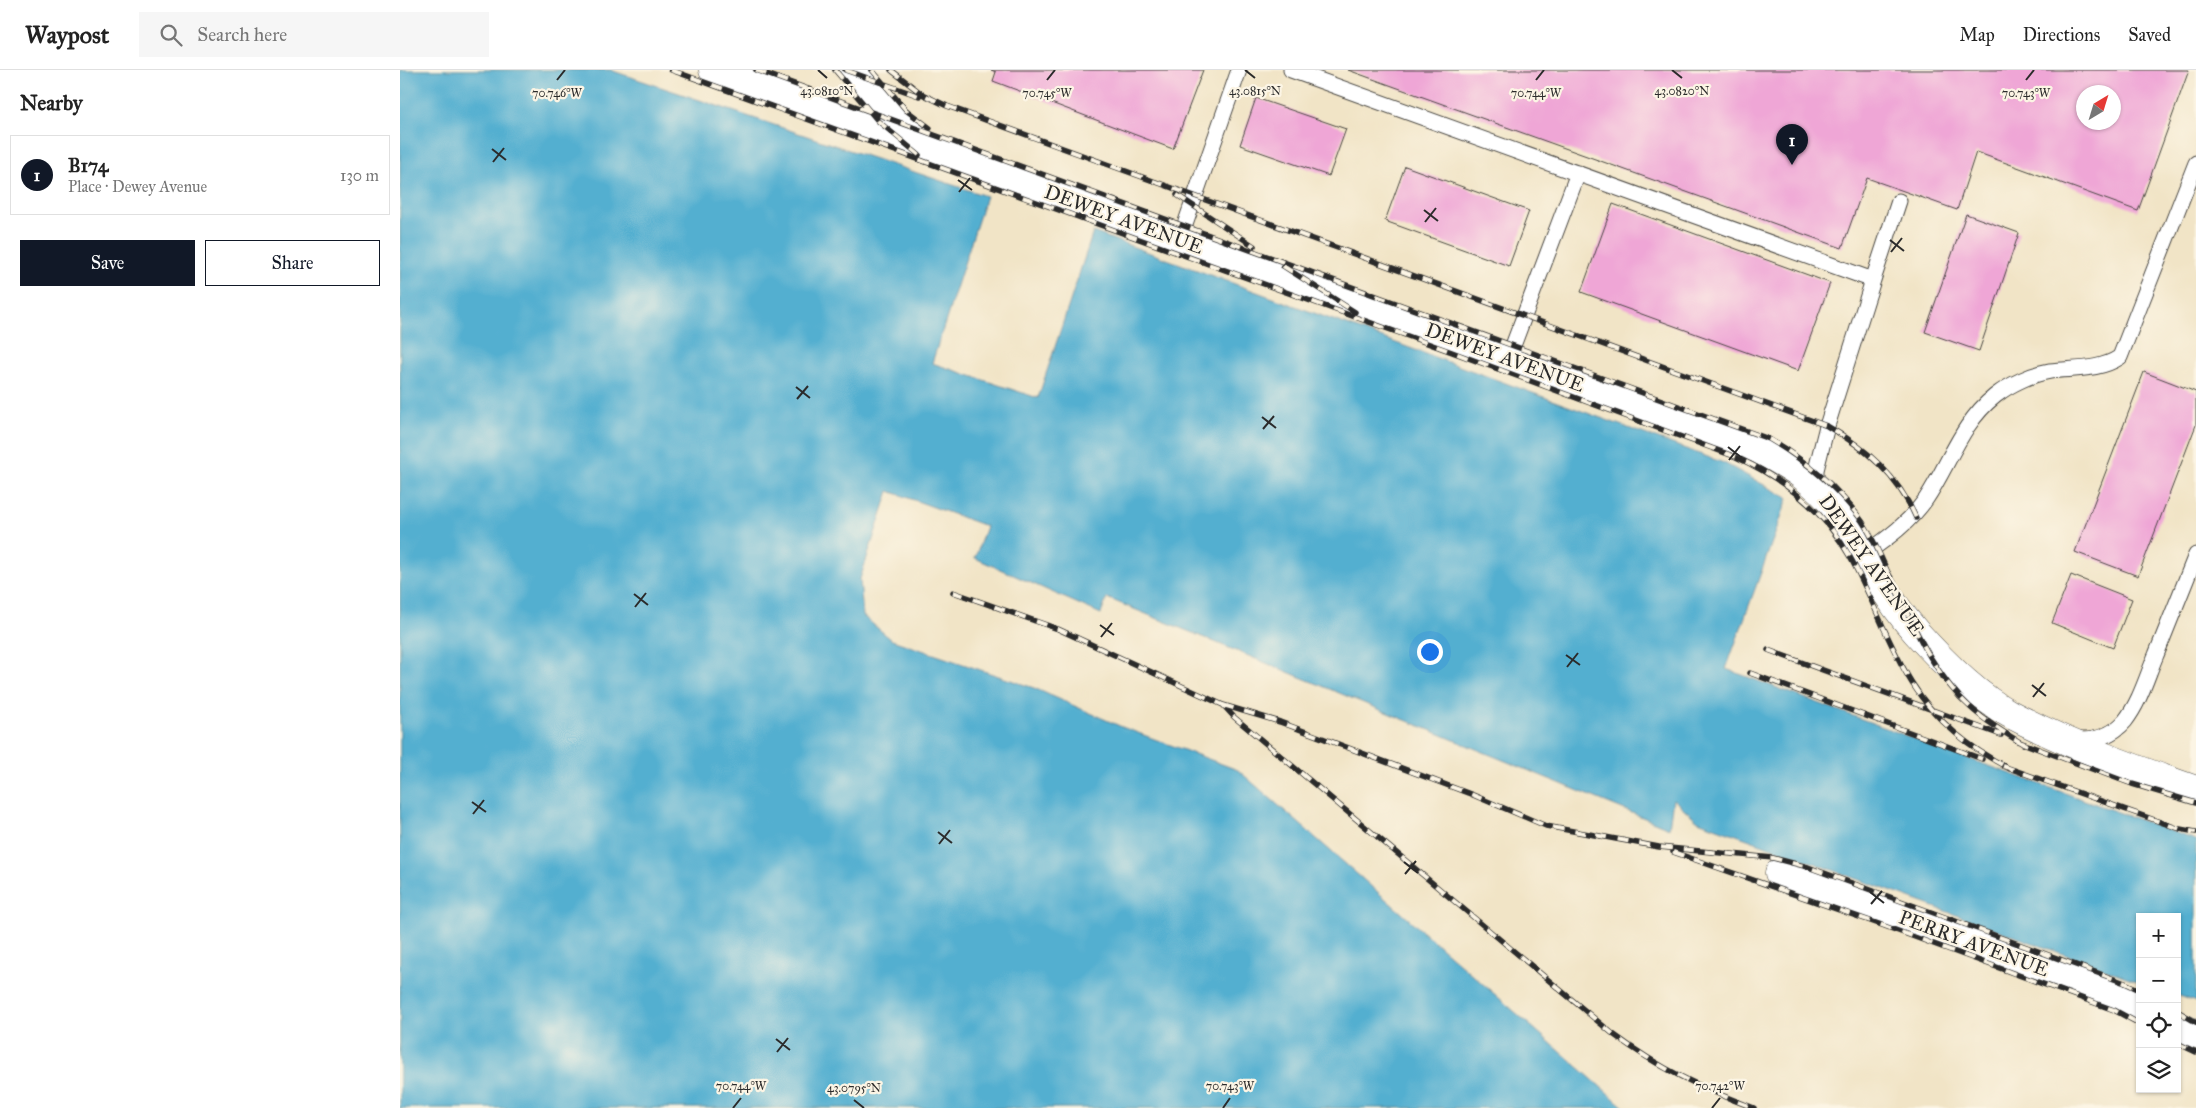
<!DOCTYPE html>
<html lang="en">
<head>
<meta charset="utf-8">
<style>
	:root { --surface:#fff; --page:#f6f6f6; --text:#222; --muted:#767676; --line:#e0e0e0; --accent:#111827 }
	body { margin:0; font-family:"IM FELL Great Primer",serif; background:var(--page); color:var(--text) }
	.controls { position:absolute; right:15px; bottom:15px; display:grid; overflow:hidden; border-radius:0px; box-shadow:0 1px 4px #0004 }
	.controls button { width:45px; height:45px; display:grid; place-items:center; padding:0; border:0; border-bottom:1px solid var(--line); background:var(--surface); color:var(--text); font:25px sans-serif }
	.compass { position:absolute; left:1676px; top:15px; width:45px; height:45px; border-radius:50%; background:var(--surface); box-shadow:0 1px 4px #0004; rotate:38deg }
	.you { position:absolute; left:1029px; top:581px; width:18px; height:18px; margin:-12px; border:4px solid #fff; border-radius:50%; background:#1a73e8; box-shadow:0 0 0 8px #1a73e833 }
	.badge { display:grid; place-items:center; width:32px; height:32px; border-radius:50%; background:var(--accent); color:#fff; font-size:16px; font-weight:700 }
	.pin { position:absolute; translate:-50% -41px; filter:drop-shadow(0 1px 2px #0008) }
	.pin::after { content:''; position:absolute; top:26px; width:18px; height:15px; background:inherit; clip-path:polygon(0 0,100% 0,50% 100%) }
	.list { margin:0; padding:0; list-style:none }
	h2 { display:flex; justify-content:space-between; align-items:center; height:65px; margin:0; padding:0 20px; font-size:21px }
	h2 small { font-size:16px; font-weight:400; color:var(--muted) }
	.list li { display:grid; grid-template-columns:32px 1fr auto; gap:15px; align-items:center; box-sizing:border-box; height:80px; margin:0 10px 10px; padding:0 10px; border:1px solid var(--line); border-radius:0px }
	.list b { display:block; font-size:19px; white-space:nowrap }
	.list p { margin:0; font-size:16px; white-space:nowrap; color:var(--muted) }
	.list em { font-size:16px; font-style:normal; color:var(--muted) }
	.actions { display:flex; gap:10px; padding:15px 20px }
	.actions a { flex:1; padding:11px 0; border:1px solid var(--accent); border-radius:0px; text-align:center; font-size:18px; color:var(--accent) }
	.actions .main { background:var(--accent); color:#fff }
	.icon { flex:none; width:28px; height:28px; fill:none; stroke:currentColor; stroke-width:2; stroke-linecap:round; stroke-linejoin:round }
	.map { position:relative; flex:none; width:1796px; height:1038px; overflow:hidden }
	header { display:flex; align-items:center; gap:30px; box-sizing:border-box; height:70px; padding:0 25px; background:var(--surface); border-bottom:1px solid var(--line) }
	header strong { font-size:24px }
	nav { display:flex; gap:28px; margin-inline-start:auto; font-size:18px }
	.search { width:350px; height:45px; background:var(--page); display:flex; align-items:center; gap:12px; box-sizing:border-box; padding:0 18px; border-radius:0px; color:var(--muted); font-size:19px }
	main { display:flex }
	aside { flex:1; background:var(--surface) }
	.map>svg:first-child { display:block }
	.water { fill:#52afd0; stroke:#3e6d7e }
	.building { fill:#efa6d6; fill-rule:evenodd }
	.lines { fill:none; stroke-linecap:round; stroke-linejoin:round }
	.lane-casing { stroke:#494742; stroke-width:17 }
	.street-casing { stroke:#494742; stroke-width:29 }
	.lane { stroke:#fff; stroke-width:15 }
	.street { stroke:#fff; stroke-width:28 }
	.rail-casing { stroke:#2b2b2b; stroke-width:5.5 }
	.rail { stroke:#fcf5e5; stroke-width:4; stroke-dasharray:11; stroke-linecap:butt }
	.ticks { fill:none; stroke:#2b2b2b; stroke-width:2 }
	.labels { text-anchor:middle; stroke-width:4.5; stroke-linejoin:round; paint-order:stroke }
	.street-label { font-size:20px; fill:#2b2b2b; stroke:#fcf5e5 }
	.ticks-label { font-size:12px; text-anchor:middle; fill:#2b2b2b; stroke:#fcf5e5; stroke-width:4.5; stroke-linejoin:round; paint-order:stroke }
</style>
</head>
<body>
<header>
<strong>Waypost</strong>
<div class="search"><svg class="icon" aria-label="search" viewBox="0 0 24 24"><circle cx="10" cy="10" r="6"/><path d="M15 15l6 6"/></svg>Search here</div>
<nav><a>Map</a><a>Directions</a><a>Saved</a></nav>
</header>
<main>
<aside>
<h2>Nearby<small></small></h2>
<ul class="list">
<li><span class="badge">1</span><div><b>B174</b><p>Place · Dewey Avenue</p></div><em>130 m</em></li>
</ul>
<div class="actions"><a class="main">Save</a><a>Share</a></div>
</aside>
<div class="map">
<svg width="1796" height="1038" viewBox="0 0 1796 1038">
	<rect width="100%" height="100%" fill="#fcf5e5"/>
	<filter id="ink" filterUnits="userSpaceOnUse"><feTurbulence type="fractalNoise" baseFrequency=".02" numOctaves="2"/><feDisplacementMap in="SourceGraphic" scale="10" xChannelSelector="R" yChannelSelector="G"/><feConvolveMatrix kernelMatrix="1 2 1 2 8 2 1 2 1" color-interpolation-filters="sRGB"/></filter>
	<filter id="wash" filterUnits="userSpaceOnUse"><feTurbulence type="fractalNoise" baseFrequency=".0096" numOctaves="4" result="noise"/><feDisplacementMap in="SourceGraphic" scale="20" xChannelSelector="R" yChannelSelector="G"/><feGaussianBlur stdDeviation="1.12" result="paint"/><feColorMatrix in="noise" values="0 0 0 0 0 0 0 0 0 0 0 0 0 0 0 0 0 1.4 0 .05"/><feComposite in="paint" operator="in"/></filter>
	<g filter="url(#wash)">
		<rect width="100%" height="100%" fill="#f1e4c6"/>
		<path class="water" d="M0,0H210L586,126L532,293L638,328L693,162L1324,393L1388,428L1326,599L1567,688L1796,770V932L1777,925V847H1740V912L1298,751L1273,729L1269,758L707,528L701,544L575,488L586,456L489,421L460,509L463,546L492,570L634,618L722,657L838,700L1225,1038H0Z"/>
		<g id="blocks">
			<path class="building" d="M591,0H803L773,79L593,11L596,2Z
				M948,0H1789L1738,141L1576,82L1557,140L1467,108L1442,178ZM1684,22H1714V52H1684Z
				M856,28L946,59L929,106L840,75Z
				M1005,96L1129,141L1109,196L985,151Z
				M1213,134L1430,213L1398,301L1181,222Z
				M1566,144L1619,163L1579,281L1525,262Z
				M1744,302L1796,322V355L1738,506L1675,482Z
				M1671,505L1732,529L1713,578L1652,553Z"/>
		</g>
	</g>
	<g filter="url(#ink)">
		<use href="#blocks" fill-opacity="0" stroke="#494742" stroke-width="1"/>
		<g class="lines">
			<defs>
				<path id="lane" d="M891,0L1473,210L1427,356L1416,400V416
					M780,169L839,0
					M1473,210L1499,131
					M1108,289L1178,103
					M1465,484C1488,468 1510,452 1526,429C1550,393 1561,353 1595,326C1610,314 1632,304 1650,301C1674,298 1699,301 1720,287L1796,93
					M1677,670C1695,671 1713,665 1725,651C1740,632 1747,606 1756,585C1769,552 1783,518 1796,485"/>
				<path id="street" d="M313,0L1358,379C1389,395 1417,412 1438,441C1454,462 1465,486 1478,509C1489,528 1502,546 1516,562C1541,590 1577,626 1610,644C1669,675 1733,698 1796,720
					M454,0L490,41L519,68
					M1379,803L1720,925L1740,936
					M1777,955L1796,964"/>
			</defs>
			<use href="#lane" class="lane-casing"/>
			<use href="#street" class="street-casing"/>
			<use href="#lane" class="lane"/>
			<use href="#street" class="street"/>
			<defs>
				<path id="rail" d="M271,0L1052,282L1336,387C1384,409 1424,440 1450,487C1473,528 1487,573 1512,613C1536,652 1570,678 1610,699
					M356,0L1369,369C1406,391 1437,416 1462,451C1474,469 1482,490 1491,509C1513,554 1532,603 1570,637C1586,652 1605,663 1623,674
					M435,0L478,51L519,85
					M445,0L519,26
					M472,0L506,40L530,58
					M491,0L522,24L547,36L1427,356C1466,378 1498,406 1516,448
					M777,125L854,176
					M883,196L955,242
					M553,522L658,559L823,635L834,647L1213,964C1260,999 1299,1017 1354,1038
					M1368,580L1601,665
					M1350,603L1582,689
					M823,635L880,652L1073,725L1146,756L1259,777L1373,788L1408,797L1725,913L1740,920
					M1617,671L1732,714L1796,733
					M1603,696L1780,759L1796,762
					M1273,782L1479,854L1714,940L1740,954
					M1777,941L1796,952
					M1777,973L1796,982"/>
			</defs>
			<use href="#rail" class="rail-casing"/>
			<use href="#rail" class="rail"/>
		</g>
	</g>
	<path class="ticks" d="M418,0L427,8M845,0L855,8M1272,0L1282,8M157,10L165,0M647,10L655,0M1136,10L1144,0M1626,10L1634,0M92,79L106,90M93,92L104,78M558,110L572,120M559,122L570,108M1024,140L1038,151M1025,152L1036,138M1490,170L1504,181M1491,182L1502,168M396,317L410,328M397,329L408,316M862,347L876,358M863,359L874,346M1328,377L1342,388M1329,390L1340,376M234,524L248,535M235,537L246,523M700,555L714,565M701,567L712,553M1166,585L1180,595M1167,597L1178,583M1632,615L1646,626M1633,627L1644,613M72,732L86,742M73,744L84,730M538,762L552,773M539,774L550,760M1004,792L1018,803M1005,804L1016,791M1470,822L1484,833M1471,834L1482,821M376,969L390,980M377,982L388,968M454,1030L464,1038M333,1038L341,1028M823,1038L830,1028M1312,1038L1320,1028"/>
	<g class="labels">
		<g class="street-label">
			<text transform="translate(724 149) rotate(20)" y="7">DEWEY AVENUE</text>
			<text transform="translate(1105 287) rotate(20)" y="7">DEWEY AVENUE</text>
			<text transform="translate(1472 495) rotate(55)" y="7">DEWEY AVENUE</text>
			<text transform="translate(1574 873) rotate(20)" y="7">PERRY AVENUE</text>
		</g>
	</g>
	<g class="ticks-label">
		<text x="427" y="25">43.0810°N</text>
		<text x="855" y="25">43.0815°N</text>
		<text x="1282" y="25">43.0820°N</text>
		<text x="157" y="27">70.746°W</text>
		<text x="647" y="27">70.745°W</text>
		<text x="1136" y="27">70.744°W</text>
		<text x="1626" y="27">70.743°W</text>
		<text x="341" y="1020">70.744°W</text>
		<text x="830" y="1020">70.743°W</text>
		<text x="1320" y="1020">70.742°W</text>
		<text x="454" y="1022">43.0795°N</text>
	</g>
</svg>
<div class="controls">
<button>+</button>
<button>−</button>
<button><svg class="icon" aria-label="locate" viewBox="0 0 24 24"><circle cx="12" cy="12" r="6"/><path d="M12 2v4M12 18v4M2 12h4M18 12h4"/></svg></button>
<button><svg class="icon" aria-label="layers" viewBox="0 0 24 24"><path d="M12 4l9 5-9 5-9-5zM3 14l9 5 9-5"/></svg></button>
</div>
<svg class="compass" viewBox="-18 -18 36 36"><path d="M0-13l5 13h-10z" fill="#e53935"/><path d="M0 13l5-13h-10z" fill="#767676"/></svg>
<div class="you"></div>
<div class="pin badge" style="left:1392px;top:95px">1</div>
</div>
</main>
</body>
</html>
